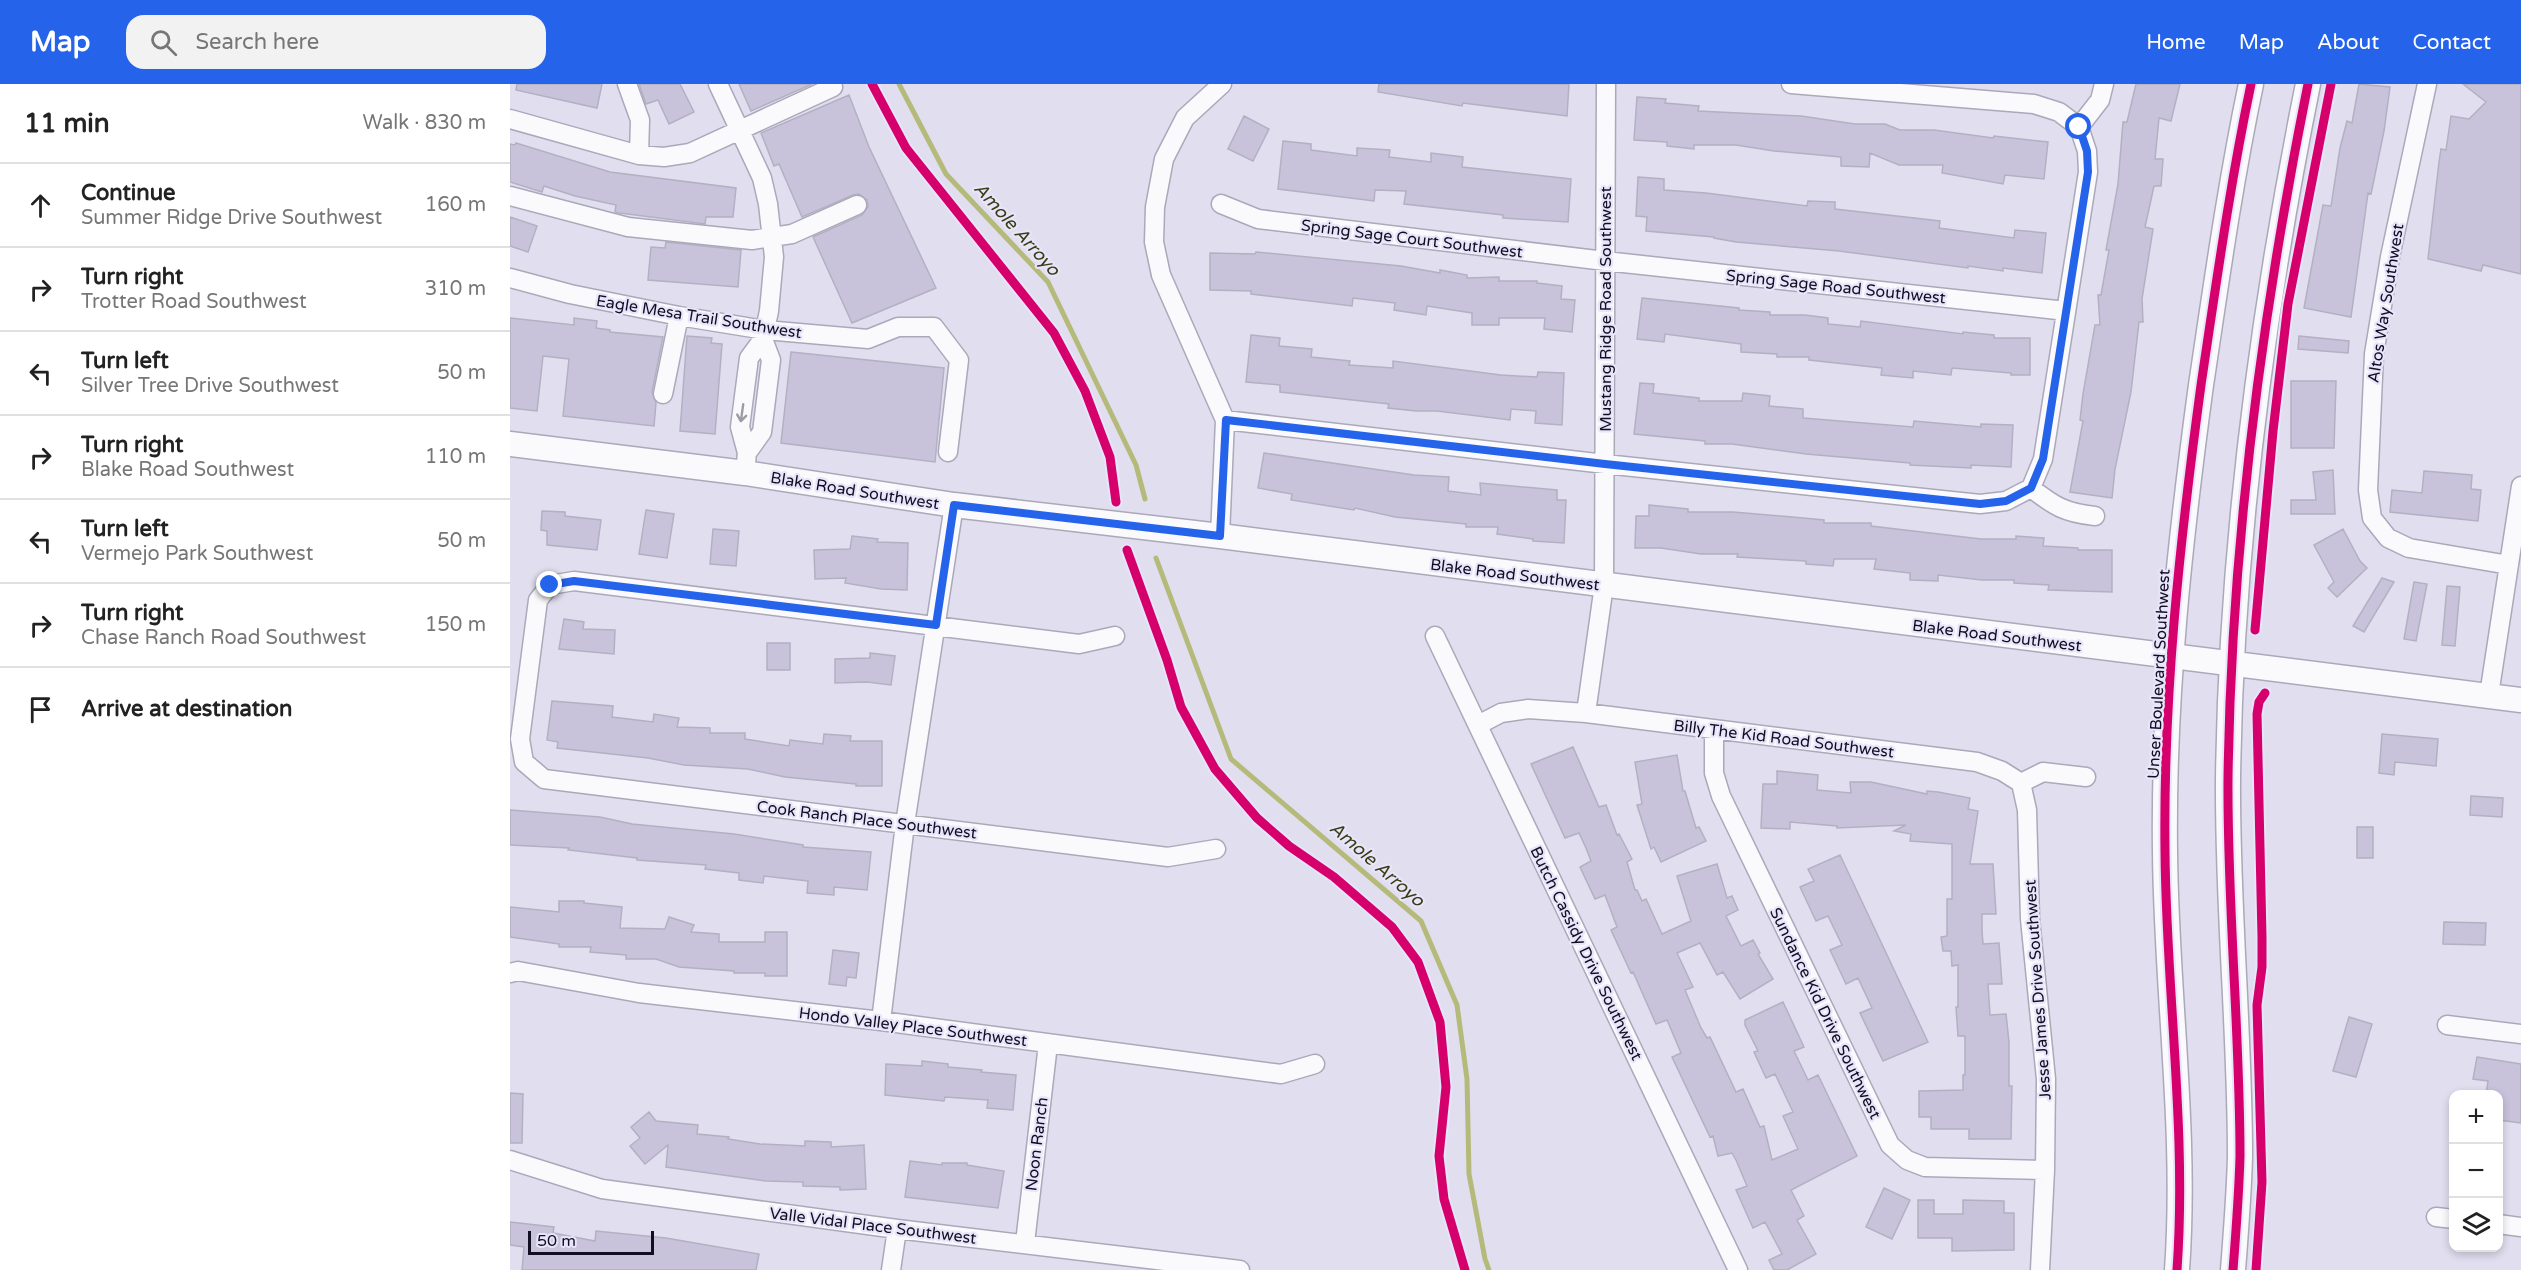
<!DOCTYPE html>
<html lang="en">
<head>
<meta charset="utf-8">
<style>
	:root { --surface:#fff; --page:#f2f2f2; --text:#222; --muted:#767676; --line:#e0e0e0; --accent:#2563eb }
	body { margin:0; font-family:"Varela Round",sans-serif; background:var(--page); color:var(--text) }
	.controls { position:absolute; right:18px; bottom:18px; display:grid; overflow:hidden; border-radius:12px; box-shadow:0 3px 9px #0003 }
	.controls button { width:54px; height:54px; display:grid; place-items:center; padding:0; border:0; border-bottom:2px solid var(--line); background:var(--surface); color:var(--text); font:30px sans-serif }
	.scale { position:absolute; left:18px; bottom:15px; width:126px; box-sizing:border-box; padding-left:6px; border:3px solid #120e21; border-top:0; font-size:16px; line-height:21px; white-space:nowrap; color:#120e21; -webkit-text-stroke:4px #e8e5fb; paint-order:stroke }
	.stop { position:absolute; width:18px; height:18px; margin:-14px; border:4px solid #2563eb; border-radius:50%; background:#fff }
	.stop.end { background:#2563eb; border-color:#fff; box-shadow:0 2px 6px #0008 }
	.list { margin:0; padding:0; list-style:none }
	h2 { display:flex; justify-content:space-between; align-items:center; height:78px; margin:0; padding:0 24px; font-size:26px }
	h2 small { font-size:20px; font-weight:400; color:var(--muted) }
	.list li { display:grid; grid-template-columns:39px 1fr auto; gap:18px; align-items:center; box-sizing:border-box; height:84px; padding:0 24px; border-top:2px solid var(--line) }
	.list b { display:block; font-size:22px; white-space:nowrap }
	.list p { margin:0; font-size:20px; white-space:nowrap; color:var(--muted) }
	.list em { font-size:20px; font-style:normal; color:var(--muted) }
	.icon { flex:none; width:33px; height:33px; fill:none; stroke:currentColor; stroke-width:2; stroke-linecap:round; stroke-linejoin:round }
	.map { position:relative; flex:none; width:2011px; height:1186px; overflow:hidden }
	header { display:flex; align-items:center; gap:36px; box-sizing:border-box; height:84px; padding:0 30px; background:var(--accent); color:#fff }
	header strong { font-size:28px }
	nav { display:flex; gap:33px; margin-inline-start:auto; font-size:21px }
	.search { width:420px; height:54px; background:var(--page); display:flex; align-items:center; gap:15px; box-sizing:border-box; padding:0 21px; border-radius:18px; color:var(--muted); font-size:22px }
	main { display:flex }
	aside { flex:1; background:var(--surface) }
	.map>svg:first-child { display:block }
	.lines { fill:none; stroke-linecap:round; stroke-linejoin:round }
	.stream { stroke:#b5ba7a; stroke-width:5 }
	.building { fill:#c8c3db; stroke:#b3b0c2; stroke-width:1.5 }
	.street-casing { stroke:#aba8ba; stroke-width:21 }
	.secondary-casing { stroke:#aba8ba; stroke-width:27 }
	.street { stroke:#fafafd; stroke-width:18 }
	.secondary { stroke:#fafafd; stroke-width:24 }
	.cycleway-casing { stroke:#e8e5fb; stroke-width:13 }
	.cycleway { stroke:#d6006c; stroke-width:9 }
	.oneway { stroke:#9d9ca5 }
	.route { stroke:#2563eb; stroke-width:8 }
	.labels { text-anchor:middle; stroke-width:4.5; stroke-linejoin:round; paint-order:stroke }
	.street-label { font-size:16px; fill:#120e21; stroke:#e8e5fb }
	.water-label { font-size:18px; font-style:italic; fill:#3a3d14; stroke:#e8e5fb }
</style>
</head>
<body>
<header>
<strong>Map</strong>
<div class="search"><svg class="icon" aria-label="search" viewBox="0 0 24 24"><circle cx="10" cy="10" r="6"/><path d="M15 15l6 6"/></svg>Search here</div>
<nav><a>Home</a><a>Map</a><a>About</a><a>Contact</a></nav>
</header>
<main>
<aside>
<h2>11 min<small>Walk · 830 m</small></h2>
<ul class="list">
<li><svg class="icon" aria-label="ahead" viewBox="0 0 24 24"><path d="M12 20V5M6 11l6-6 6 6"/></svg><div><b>Continue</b><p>Summer Ridge Drive Southwest</p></div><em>160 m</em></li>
<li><svg class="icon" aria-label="right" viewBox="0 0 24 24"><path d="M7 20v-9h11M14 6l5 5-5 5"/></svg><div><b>Turn right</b><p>Trotter Road Southwest</p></div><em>310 m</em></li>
<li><svg class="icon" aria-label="left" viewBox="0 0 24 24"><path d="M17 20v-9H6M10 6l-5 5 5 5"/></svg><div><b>Turn left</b><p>Silver Tree Drive Southwest</p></div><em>50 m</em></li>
<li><svg class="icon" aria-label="right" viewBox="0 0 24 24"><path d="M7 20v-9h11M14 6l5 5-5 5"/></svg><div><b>Turn right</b><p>Blake Road Southwest</p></div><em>110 m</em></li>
<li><svg class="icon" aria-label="left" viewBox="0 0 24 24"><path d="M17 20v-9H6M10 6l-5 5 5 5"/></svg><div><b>Turn left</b><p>Vermejo Park Southwest</p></div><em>50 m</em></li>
<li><svg class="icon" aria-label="right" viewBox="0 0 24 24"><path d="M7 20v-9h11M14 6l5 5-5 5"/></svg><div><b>Turn right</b><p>Chase Ranch Road Southwest</p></div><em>150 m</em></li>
<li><svg class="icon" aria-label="arrive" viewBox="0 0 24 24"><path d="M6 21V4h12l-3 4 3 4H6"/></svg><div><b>Arrive at destination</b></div></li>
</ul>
</aside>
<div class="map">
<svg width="2011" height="1186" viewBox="0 0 2011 1186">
	<rect width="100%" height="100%" fill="#e0deef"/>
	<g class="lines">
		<path class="stream" d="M389,0L436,90L538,198L626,381L635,415
			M646,474L721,675L911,837L947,921L957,995L959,1090L975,1175L979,1186"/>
	</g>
	<path class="building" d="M7,0H92L87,24L6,6Z
		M129,0H170L184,28L159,40L148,16L136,20Z
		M229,0H302L241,27Z
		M869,0H1059L1057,32L953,19L952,22L868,8Z
		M1626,0H1670L1661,37L1649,34L1645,75H1653L1651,102H1644L1635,143L1643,145L1632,215L1633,238H1629L1621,308L1605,385L1602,414L1560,408L1573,337L1570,336L1573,310L1585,241H1590L1588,211H1591L1599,166H1596L1608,100L1613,38H1617Z
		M1849,0L1880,3L1874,47L1861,110L1858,109L1841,233L1794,224L1813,121L1821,122L1830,64L1837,37L1842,39Z
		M1953,0H2011V190L1973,181L1971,187L1918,175L1929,78L1931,65L1936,66L1941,32L1959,35L1976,18Z
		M339,11L359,63L426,204L342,239L303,153L352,131L358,123L357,116L349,110L343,111L292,133L269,80L264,82L251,49Z
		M1127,13L1156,15L1155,19L1189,22L1188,27L1291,32L1345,40H1375L1390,46H1424L1483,54L1484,52L1538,58L1534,95L1495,91L1493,100L1432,89L1433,81H1389L1360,69L1359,83L1331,82V73L1264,67L1226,61H1184V65L1157,62V58L1124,56Z
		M734,32L759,45L743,77L718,65Z
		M773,57L801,60V66L847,72V64L880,66L879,73L921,78V69L953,73L952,83L1061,95L1058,138L993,134V131L894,120L896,107L865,106L864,117L768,105Z
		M6,59L100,88L226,104L223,133H196L195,140L110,129L105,128L106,121L65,112L34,102L32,108L0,98V60L5,61Z
		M1128,93L1154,95V106L1196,109L1297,122L1298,117L1325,118V125L1430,137L1429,144L1504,154L1505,146L1536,149L1532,189L1493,184V187L1458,182V184L1329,167L1226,158L1204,154V153L1136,147L1137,133L1126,132Z
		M0,133L27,142L18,168L0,162Z
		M156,158L231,166L228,203L138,196L141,163L155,164Z
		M746,168L891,182L930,189V186L957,191V194L989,193V197H1027V199L1052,202L1051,215L1065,216L1062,248L1034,245L1035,234H989V241H962V229L917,222L916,231L884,226L885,219L843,214L842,222L741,210V207L700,206V169L745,170Z
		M1132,214L1229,224V226L1260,228V231H1295L1318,234V240L1350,243L1351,237L1453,250V248L1484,251V254H1520V291H1501V289L1442,284L1441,291L1403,287V294L1371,291L1372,284L1299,276V273H1267V270L1231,268V260L1155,250L1154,258L1127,255Z
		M0,234L64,241V234L87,237L86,244L100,246V248L153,253L142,308L146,319L144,342L53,332L59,275L33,272L27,327L0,324Z
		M741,251L770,254L769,262L802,265L801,273L840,277L839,281L883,284V277L991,291L1027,293L1028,288L1054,289L1052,341L1025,339L1026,327L1001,325L1000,336L927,327H906L878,324L879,320L770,308V301L736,298Z
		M177,252L202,254L201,259L212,260L205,350L170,347Z
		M1789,252L1839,257L1838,269L1788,265Z
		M281,268L434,284L425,378L271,359Z
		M1781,297H1826L1824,364H1781Z
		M1130,299L1144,300L1143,309L1189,314V317H1232L1233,309L1260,312L1259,322L1293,325V334L1403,343L1404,337L1471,343V340L1503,341L1501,383L1461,381V384L1400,381V379L1296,370L1222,360H1195V357L1124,350Z
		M754,369L904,391L939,393L938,407L971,411L970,399L1047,406V416H1056L1054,459L1023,457V455L987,450L988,443H956V440L885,433L845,424L844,426L781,416L782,410L748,404Z
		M1823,386L1825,430H1781V416H1806L1803,388Z
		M1914,387L1962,391L1961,405L1971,406L1968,437L1880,428L1882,406L1912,409Z
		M1139,421L1178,425V428H1223L1293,434L1314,436V439H1361V442L1471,455H1506V452L1534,454L1533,462L1568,464V466H1602V508L1538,506L1539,501L1504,499V496H1472L1428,491V497L1400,496V489L1364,485L1366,475H1324L1323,482L1296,480V477L1227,473L1228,470H1191L1151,464H1125L1126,432H1139Z
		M136,426L164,430L157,474L129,470Z
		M32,427L55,428V432L91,436L87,466L37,461V447L31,446Z
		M203,445L229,447L226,482L200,480Z
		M1833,445L1850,477L1857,484L1827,513L1818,504L1824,498L1804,461Z
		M342,452L368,455L367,458L398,459L397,506L371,505L335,499L336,494L305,495L304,466L340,465Z
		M1872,494L1884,498L1854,548L1843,542Z
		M1904,498L1917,500L1906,557L1894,555Z
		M1937,502L1950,503L1945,562L1932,561Z
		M54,535L74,538L73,545L105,546L104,570L49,565Z
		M257,559H280V586H257Z
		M360,569L385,572L381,601L357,598L325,599V575L360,574Z
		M42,617L103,622L102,633L143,638L144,630L169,634L167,643L200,644V649H235V655L279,662L280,656L313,660L314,650L341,652L340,657H372V702H346V700L275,693L238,685L174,681L138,674L47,664L48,658L37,656Z
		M1872,650L1928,655L1926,682L1885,678L1884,691L1869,689Z
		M1063,663L1089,723L1096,721L1107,751L1109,750L1122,775L1117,778L1125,806H1127L1132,817L1136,815L1152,850L1181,837L1167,792L1207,780L1217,814L1222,812L1228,826L1216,832L1231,862L1243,856L1250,869L1248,870L1263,895L1230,915L1213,888L1207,891L1190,859L1167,869L1183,903L1175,906L1191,944L1197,954L1200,953L1226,1008L1233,1005L1250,1043L1254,1042L1262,1076L1288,1065L1273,1032L1283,1028L1265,990L1256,994L1244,968L1248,967L1235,941V936L1273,918L1294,963L1284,967L1298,996L1308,991L1347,1072L1281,1106L1294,1132L1287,1136L1306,1170L1277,1186H1264L1259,1176L1272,1170L1255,1138L1243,1144L1226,1106L1237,1102L1226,1076L1222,1069L1208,1072L1203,1052L1200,1053L1162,973L1171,969L1157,936L1146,940L1123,888L1121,889L1101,846L1107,843L1095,811L1085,815L1070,783L1081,777L1076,764L1069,749L1055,754L1021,680Z
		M1167,671L1173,707H1175L1186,744L1189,743L1196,757L1151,778L1144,763L1141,765L1127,721L1132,720L1125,678Z
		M1267,687L1308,691L1307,706L1341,709L1340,698H1361L1417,710V707L1428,708L1460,714L1458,725L1468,727L1460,780H1483L1486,830H1472V847L1473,860L1489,859L1492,900H1478L1480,931L1496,930L1499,958V1002H1502L1501,1055H1459V1045H1421V1033H1409V1007L1453,1006V991H1455V952H1448L1446,923H1448V881L1442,882L1441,867H1433L1431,853L1437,852V815H1442V760L1400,757L1401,750L1384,747L1396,741L1327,744V742L1280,738V745L1251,744L1253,700H1267Z
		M1961,712L1993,714L1992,733L1960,731Z
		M0,726L90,733L122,740L224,750L293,761V763L361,768L357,806L324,803V811L297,809L298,797L254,792L253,799L229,796V789L195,785L196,781L127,776V774L58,766L59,764L0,761Z
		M1847,743H1863V774H1847Z
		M1330,771L1418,958L1373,977L1350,929L1362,924L1348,894L1336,900L1320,866L1332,861L1318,832L1306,837L1290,803L1304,797L1298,785Z
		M49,817H74V819L112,823L110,844L155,845L159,833L184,841L181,848L209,850V858H255V848H277V892H255V889H224V887L169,883L146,875H116V871L80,868L81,863H49V860L0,853V823L49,828Z
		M1934,838L1976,839L1975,861L1933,860Z
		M323,866L349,869L346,894L337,893L336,902L319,900Z
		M1839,933L1862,940L1846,993L1823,987Z
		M1967,973L2011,980V1039L1989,1036V1011H1976L1978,997L1963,995Z
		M412,977L438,980V983L472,986L471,988L506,991L503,1026L477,1024L478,1016L435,1013L434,1017L375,1011L376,980L412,982Z
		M0,1009L13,1010L12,1059H0Z
		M139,1028L146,1037L188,1041L187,1050L219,1053L218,1055L250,1060L295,1062V1057L321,1058V1063L354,1061L356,1105L330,1106V1103L293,1102V1098L256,1097L156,1083L158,1061L135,1080L120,1062L130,1054L121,1043Z
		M400,1077L432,1081V1079H457V1081L494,1087L488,1124L395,1113Z
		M1374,1104L1400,1116L1382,1155L1356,1143Z
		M1408,1116H1424V1130H1453V1116L1494,1117V1129H1504V1166L1442,1167V1154H1408Z
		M0,1138L44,1143L43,1149L85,1157L86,1147L156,1154L249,1170L246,1186H12L14,1163L0,1161Z"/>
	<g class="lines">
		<defs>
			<path id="street" d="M117,0L130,36L129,71
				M208,0L252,94L258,120L264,173L259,227L253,255L239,274L230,343L237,369L235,389
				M1281,0L1524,20L1549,28L1569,43L1590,16L1594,0
				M1917,0L1880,173L1864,270L1858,406L1862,434L1878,454L1899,464L1999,481
				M0,35L129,71L154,73L180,69L323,3
				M0,112L118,143L242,156L282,150L347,121
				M711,120L748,135L1095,177L1556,227
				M0,194L60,210L169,232L255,246L358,255L388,243H424L449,276L438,368
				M153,310L169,232
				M715,336L1095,380L1470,420L1496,417L1521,404C1544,422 1555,429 1585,432
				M237,369L252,348L261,276L253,255
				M1521,404L1533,375L1578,88L1577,67L1569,43
				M710,452L715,336L651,191L644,158L645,123L654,75L675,34L712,0
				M605,552L569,560L64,497L40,501L28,516L10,655L14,678L34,695L658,773L706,765
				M925,552L1228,1186
				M1979,611L2011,402
				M1076,629L1094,501L1096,0
				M968,641L991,629L1018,625L1076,629L1467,678L1492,687L1511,699L1533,688L1576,693
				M1204,645V689L1211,712L1380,1061L1397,1076L1415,1083L1535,1086
				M1511,699L1517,726L1520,835L1536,995L1535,1086L1530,1186
				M0,889L8,887L129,909L371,937L771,990L805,980
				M371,937L395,740L444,421
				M1937,941L2011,950
				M0,1076L92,1105L387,1145L730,1186
				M1926,1133L1944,1135
				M1988,1140L2011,1143
				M515,1159L538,960
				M381,1186L387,1145"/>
			<path id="secondary" d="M0,360L235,389L444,421L710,452L2011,616
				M1667,1186C1677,1046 1656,907 1655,767C1653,611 1670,456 1691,301C1706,201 1720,100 1741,0
				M1723,1186C1726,1148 1729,1110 1730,1072C1730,947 1717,821 1718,695C1721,462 1752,228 1798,0"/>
		</defs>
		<use href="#street" class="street-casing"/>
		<use href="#secondary" class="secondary-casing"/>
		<use href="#street" class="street"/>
		<use href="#secondary" class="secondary"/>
		<defs>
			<path id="cycleway" d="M362,0L396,64L544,249L575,307L600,373L606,418
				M617,466L657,576L671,623L705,685L747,734L779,762L824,793L882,843L908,878L930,938L936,1003L929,1072L934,1115L955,1186
				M1745,546L1763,347L1778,220L1821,0
				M1667,1186C1677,1046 1656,907 1655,767C1653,611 1670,456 1691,301C1706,201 1720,100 1741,0
				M1723,1186C1726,1148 1729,1110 1730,1072C1730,947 1717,821 1718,695C1721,462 1752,228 1798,0
				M1746,1186L1752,1098L1747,921L1752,883V853L1747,630L1749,618L1755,609"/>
		</defs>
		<use href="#cycleway" class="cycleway-casing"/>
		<use href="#cycleway" class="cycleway"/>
	</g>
	<defs><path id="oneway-shaft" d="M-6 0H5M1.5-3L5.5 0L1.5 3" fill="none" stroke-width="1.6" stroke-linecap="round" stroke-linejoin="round" transform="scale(1.5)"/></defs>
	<use class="oneway" href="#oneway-shaft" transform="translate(232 329) rotate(98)"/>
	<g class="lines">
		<path class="route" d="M40,501L64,497L426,541L444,421L710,452L716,336L1095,380L1470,420L1496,417L1521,404L1533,375L1578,88L1577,67L1569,43"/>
	</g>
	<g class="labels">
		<g class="street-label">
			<text transform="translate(902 154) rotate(7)" y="6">Spring Sage Court Southwest</text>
			<text transform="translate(1326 202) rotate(6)" y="6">Spring Sage Road Southwest</text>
			<text transform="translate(1875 219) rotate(-81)" y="6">Altos Way Southwest</text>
			<text transform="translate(1095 225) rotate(-90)" y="6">Mustang Ridge Road Southwest</text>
			<text transform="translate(189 232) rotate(9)" y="6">Eagle Mesa Trail Southwest</text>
			<text transform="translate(345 406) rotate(9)" y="6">Blake Road Southwest</text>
			<text transform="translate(1005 490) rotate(7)" y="6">Blake Road Southwest</text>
			<text transform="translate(1487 551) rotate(7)" y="6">Blake Road Southwest</text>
			<text transform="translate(1648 590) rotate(-87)" y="6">Unser Boulevard Southwest</text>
			<text transform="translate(1274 654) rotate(7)" y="6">Billy The Kid Road Southwest</text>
			<text transform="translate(357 735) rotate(7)" y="6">Cook Ranch Place Southwest</text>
			<text transform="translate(1077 869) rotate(64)" y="6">Butch Cassidy Drive Southwest</text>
			<text transform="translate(1527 906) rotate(-94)" y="6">Jesse James Drive Southwest</text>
			<text transform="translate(1316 929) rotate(64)" y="6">Sundance Kid Drive Southwest</text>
			<text transform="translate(403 942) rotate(7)" y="6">Hondo Valley Place Southwest</text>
			<text transform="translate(526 1060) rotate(-83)" y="6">Noon Ranch</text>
			<text transform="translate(363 1141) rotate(7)" y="6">Valle Vidal Place Southwest</text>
		</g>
		<g class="water-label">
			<text transform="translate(507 145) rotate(48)" y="6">Amole Arroyo</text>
			<text transform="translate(867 780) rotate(41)" y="6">Amole Arroyo</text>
		</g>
	</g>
</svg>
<div class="controls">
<button>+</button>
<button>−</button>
<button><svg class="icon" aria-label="layers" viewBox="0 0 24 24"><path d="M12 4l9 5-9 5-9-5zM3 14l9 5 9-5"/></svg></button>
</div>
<div class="scale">50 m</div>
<div class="stop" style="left:1569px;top:43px"></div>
<div class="stop end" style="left:40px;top:501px"></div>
</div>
</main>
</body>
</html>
